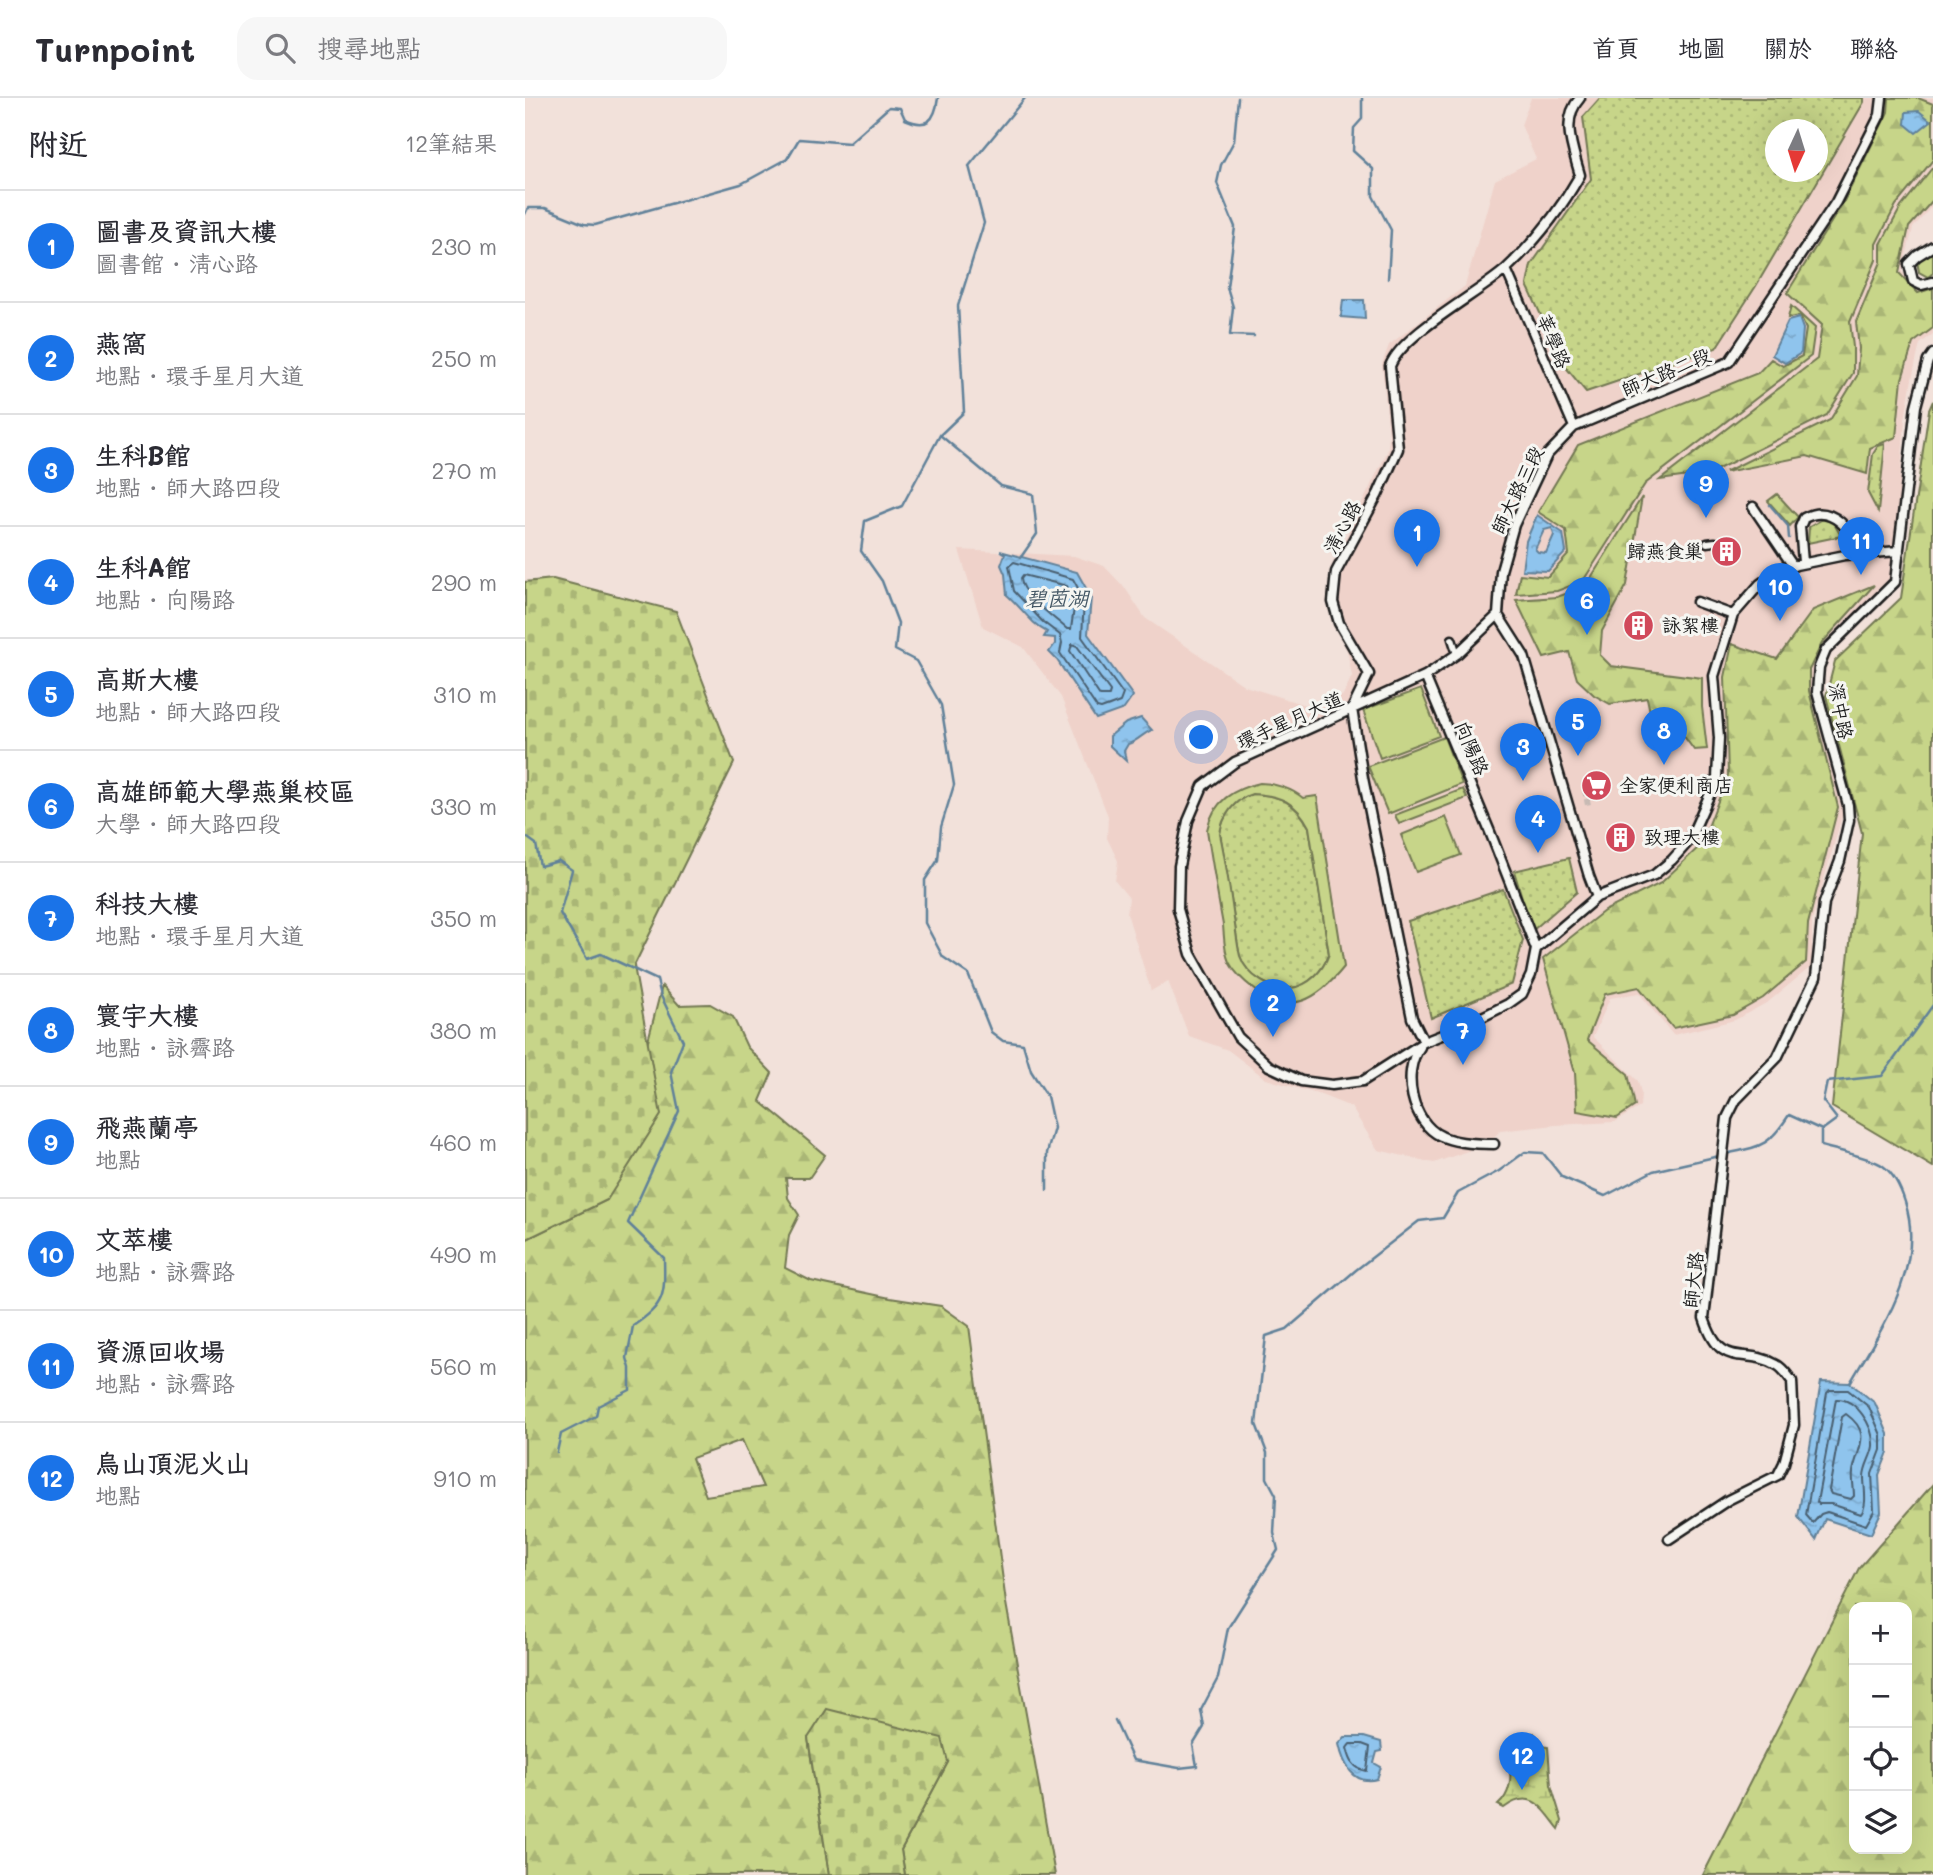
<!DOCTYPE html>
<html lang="zh-TW">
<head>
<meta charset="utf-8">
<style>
	:root { --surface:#fff; --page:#f7f7f7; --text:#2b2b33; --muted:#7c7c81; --line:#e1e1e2; --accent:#1a73e8 }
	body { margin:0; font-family:Mali,"LXGW WenKai TC",sans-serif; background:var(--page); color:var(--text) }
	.controls { position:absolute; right:21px; bottom:21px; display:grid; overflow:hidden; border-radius:14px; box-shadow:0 7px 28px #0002 }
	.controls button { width:63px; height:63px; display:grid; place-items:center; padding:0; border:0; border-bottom:2px solid var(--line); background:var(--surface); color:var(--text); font:35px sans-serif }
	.compass { position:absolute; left:1240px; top:21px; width:63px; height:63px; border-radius:50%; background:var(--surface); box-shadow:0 7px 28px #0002; rotate:184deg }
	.you { position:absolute; left:677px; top:640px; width:24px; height:24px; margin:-18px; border:5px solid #fff; border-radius:50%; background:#1a73e8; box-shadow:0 0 0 10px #1a73e833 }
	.badge { display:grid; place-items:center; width:46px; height:46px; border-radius:50%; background:var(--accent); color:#fff; font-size:23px; font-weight:700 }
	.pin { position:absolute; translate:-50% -58px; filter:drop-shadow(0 2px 4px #0008) }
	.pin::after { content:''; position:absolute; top:37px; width:24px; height:21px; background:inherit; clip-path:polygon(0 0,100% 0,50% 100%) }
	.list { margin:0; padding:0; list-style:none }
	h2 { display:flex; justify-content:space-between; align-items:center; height:91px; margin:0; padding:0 28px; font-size:30px }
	h2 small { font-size:23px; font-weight:400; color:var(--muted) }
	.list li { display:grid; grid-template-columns:46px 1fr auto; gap:21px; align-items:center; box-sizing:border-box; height:112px; padding:0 28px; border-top:2px solid var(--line) }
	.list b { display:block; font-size:26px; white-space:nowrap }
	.list p { margin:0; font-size:23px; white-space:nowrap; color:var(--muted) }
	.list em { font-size:23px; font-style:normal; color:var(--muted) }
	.icon { flex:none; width:38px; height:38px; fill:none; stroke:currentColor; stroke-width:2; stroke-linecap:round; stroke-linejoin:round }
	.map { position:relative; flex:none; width:1408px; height:1777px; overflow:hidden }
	header { display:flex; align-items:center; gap:42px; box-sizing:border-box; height:98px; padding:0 35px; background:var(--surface); border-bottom:2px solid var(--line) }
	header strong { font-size:33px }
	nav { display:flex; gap:38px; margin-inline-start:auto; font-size:24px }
	.search { width:490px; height:63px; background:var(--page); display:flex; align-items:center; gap:18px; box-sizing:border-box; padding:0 24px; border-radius:21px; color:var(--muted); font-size:26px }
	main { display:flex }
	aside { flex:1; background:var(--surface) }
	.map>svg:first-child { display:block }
	.built { fill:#efd2ca; fill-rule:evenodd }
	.grass { fill:url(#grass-dots); stroke:#727852; stroke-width:2; fill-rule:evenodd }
	.forest { fill:url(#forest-firs); stroke:#727852; stroke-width:2; fill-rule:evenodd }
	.wetland { fill:url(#wetland-marsh); stroke:#727852; stroke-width:2 }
	.cemetery { fill:url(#cemetery-stones); stroke:#727852; stroke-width:2 }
	.pitch { fill:#c7d589; stroke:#727852; stroke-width:2; fill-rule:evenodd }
	.water { fill:url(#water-ripples); stroke:#618199; stroke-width:2; fill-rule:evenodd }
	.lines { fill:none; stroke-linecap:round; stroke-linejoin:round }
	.shore { stroke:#4a5f70; stroke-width:2 }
	.stream { stroke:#618199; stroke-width:2.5 }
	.pedestrian-tunnel { stroke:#c7bab4; stroke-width:6; stroke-dasharray:6 3; stroke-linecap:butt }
	.pedestrian-casing { stroke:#1c1c1c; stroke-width:11 }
	.minor-casing { stroke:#1c1c1c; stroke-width:13 }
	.pedestrian { stroke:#f6f6f2; stroke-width:6 }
	.minor { stroke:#f6f6f2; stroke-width:8 }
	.labels { text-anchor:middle; stroke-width:6; stroke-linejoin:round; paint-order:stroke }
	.street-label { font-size:19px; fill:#1c1c1c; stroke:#f6f6f2 }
	.poi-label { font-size:19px; fill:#1c1c1c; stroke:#f6f6f2; text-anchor:start }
	.water-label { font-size:21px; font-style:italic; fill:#445765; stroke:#f6f6f2 }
</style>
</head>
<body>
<header>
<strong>Turnpoint</strong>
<div class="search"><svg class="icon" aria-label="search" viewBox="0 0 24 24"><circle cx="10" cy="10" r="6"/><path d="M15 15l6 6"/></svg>搜尋地點</div>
<nav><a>首頁</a><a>地圖</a><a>關於</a><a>聯絡</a></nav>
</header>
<main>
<aside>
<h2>附近<small>12筆結果</small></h2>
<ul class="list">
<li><span class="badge">1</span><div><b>圖書及資訊大樓</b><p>圖書館 · 清心路</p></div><em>230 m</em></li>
<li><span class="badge">2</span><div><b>燕窩</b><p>地點 · 環手星月大道</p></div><em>250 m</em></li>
<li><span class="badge">3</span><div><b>生科B館</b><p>地點 · 師大路四段</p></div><em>270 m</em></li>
<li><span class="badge">4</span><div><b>生科A館</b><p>地點 · 向陽路</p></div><em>290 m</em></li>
<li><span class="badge">5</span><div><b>高斯大樓</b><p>地點 · 師大路四段</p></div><em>310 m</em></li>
<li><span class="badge">6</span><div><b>高雄師範大學燕巢校區</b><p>大學 · 師大路四段</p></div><em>330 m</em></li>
<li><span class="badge">7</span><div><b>科技大樓</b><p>地點 · 環手星月大道</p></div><em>350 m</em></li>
<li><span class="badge">8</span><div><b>寰宇大樓</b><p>地點 · 詠霽路</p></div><em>380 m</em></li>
<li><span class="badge">9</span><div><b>飛燕蘭亭</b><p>地點</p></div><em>460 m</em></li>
<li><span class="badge">10</span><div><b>文萃樓</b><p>地點 · 詠霽路</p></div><em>490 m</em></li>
<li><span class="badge">11</span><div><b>資源回收場</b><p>地點 · 詠霽路</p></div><em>560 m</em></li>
<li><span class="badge">12</span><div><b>烏山頂泥火山</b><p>地點</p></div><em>910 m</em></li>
</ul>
</aside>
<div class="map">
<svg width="1408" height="1777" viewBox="0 0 1408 1777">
	<defs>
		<pattern id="grass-dots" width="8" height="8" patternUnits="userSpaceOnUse" patternTransform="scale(1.75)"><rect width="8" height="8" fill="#c7d589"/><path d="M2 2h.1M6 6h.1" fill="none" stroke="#aab676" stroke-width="1.8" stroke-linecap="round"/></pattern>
		<pattern id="forest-firs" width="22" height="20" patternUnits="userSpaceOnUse" patternTransform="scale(1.75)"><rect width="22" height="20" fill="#c7d589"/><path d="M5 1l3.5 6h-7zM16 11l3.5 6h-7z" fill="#aab676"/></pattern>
		<pattern id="wetland-marsh" width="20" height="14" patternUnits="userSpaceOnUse" patternTransform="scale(1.75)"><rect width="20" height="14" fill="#c7d589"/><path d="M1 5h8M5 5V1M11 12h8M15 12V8" fill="none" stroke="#aab676"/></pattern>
		<pattern id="cemetery-stones" width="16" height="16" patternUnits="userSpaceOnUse" patternTransform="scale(1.75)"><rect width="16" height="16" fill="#c7d589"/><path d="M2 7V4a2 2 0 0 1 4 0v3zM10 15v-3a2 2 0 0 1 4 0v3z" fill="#aab676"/></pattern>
		<pattern id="water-ripples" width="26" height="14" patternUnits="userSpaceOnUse" patternTransform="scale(1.75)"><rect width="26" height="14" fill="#8fc4ed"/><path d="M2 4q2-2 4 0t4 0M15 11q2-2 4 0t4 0" fill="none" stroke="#7ba8cb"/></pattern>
	</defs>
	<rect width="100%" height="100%" fill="#f2e1da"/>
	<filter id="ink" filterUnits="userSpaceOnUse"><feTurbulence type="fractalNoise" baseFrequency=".0143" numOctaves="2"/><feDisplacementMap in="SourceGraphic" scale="14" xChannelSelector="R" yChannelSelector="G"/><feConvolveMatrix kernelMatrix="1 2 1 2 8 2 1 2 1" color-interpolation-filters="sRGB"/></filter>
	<g filter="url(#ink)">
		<path class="built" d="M1006,0H1408V107L1388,130L1377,174L1395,192L1408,187V236L1395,246L1387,281L1380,321L1370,455L1364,485L1301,545L1290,562L1288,592L1293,615L1319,711L1287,823V868L1243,904L1210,922L1148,937L1114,895L1085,900L1068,939L1113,983L1116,995L1115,1009L1090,1024L1031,1027L975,1033L962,1046L909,1065L853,1052L826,1009L796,997L741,981L703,952L664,938L643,883L626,893L602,815L604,800L590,783L593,763L582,740L583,718L536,599L498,549L458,529L434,452L549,458L579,468L600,490L620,520L720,588L786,609L802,607L818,597L827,578L822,552L804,511L806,469L863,352L864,337L857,266L864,247L940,188L970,82L1011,61L996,27ZM1251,32H1293V74H1251Z"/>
		<path class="grass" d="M1075,0H1339V4L1231,188L1191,250L1061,294L1039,267L1002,187L1006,167L1066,81L1058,19ZM1251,32H1293V74H1251Z
			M1360,346L1353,414L1343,395L1348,356L1353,348Z
			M1298,421L1308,424L1316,438L1283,445L1284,429Z
			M727,696C755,697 770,704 784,729L804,856C798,872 784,888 766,890C746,893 722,878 715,858C712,846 711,832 709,821C705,792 700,764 695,736C697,718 710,701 727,696Z
			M1044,760L1052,794L1007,833L989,773Z
			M978,791L998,842L987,886L906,920L883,823Z"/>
		<path class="forest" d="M1364,0H1393L1408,6V62L1371,107L1351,146V162L1325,224L1328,249V275L1302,317L1185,375L1135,382L1292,261L1297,227L1262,195L1318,105L1363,14Z
			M1408,69V102L1384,129L1374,175L1393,195L1408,190V230L1388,245L1377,281L1371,339L1345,350L1342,376L1282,358L1200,374L1305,322L1332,278L1334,250L1331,224L1356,164V146L1376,109Z
			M1408,155V175L1403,179L1394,174L1392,163Z
			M1266,208L1290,230L1286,258L1120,386L1058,483L1032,493L991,496L995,476L1023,479L1044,456L1041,432L1013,414L1053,347L1233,275L1246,261L1258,268L1277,258L1281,231L1275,218L1263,220Z
			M1408,303V1069L1307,1009L1337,735L1301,598L1310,563L1376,500L1404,312Z
			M1252,396L1273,419L1265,428L1243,403Z
			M1117,399L1102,487L1077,533L1075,557L1086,568L1177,580V609L1182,651L1169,652L1144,618L1125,614L1122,600L1085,606L1069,597L1052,581L1044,554L1019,560L991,502L1032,499L1060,489Z
			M1349,487L1297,545L1284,572V593L1313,709L1283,826L1281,864L1238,900L1208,917L1148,930L1114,889L1080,896L1062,942L1103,976L1110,1008L1092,1020L1052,1013L1050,975L1018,861L1079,813L1136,785L1176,747L1203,677L1200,579L1207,546L1252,561L1288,512Z
			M137,888L154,907L185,906L208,919L222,949L247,975L235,1003L300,1057L284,1080H261L263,1100L274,1117L264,1137L260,1170L286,1183L365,1200L416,1208L444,1228L481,1505L530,1777H380L376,1752L423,1664L283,1640L304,1777H0V1142L82,1102ZM217,1342L238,1389L181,1398L167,1360Z
			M1408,1386V1777H1178L1334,1470ZM1329,1509H1382V1751H1329Z"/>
		<path class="wetland" d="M1009,1635L1017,1648L1023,1649L1026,1687L1037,1723L1034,1731C1018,1711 1007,1689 979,1710L973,1707C985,1697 988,1679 983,1665L987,1662L990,1645L1003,1636Z"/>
		<path class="cemetery" d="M28,481L151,513L209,665L109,868L136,1017L82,1102L0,1142V484Z
			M302,1611L417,1640L423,1664L376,1752L380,1777H304L283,1640Z"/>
		<path class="pitch" d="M896,591L914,638L855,660L838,612Z
			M919,639L937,686L863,716L843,668Z
			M735,685C750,685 767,691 778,700L792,698L819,869C794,900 765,920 729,891C720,884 709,874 704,864C699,853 699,838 698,827C692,795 687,763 682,732C688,703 708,691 735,685ZM727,696C755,697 771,704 784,729L804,856C798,873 784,888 766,890C746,893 722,878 715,858C712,846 711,832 709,821C705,792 701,764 695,736C697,718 710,701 727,696Z
			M938,691L942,700L874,726L870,717Z
			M921,719L936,757L891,774L876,737Z"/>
		<path class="water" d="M1394,13L1406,23L1391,35L1380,26L1381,14Z
			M818,202H839L840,221L816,219Z
			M1274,220L1278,231L1276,255L1260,265L1247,257L1263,223Z
			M1012,417L1038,435L1041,454L1023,473L997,472L1001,443ZM1027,430L1029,437L1021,455L1013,454L1010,451L1019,432Z
			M475,453L552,474L566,499L563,536L608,598L599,611L571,621L532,562L524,554L530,546V540L519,539L522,534C507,527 496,509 482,497L480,476L476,467L480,456Z
			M616,620L627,632C617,636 613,643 603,646L599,653L601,663L585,648V638L601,625Z
			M1296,1284L1325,1285L1350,1305L1363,1336V1354L1354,1377L1356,1414L1346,1436L1300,1421L1291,1442L1273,1419Z
			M820,1639H839L856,1644L857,1653L852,1654L849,1665L856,1669L852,1681C828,1688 818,1665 814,1646Z"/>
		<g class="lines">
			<path class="shore" d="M489,464L548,481L559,501L557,539L598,596L595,604L576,611L572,610L535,555L537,545L535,537L518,524L489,493L484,468Z
				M498,477L542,488L550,503L546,531H542C529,519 497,498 496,480Z
				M547,546L552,548L585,593L584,598H575L545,553Z
				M1305,1292H1323L1344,1309L1356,1337V1352L1347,1376L1349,1413L1341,1427L1302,1414L1296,1416L1288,1425L1281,1417L1302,1295Z
				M1311,1301C1331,1300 1349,1328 1348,1348C1347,1358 1339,1368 1339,1379C1339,1390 1343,1407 1336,1416L1306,1406H1294L1292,1404Z
				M1321,1316C1349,1336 1331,1352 1328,1374C1327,1382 1329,1390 1329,1398L1326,1401L1306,1396L1304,1392L1317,1319Z
				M825,1646H837L845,1649L842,1673C828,1671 825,1662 822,1650Z"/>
			<path class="stream" d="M713,0L709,43L696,67L692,85L710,129L702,189L708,209L705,237L729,238
				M837,0V21L829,30L828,53L848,71V98L866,132L863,181
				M0,116L3,110H20L59,126L70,127L216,86L262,61L274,41L324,45L364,9L375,10L380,21C402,31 410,23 413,0
				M415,337L377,408L340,423L336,453L357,483L373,525L370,552L391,563L416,607L429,687L416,729L413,762L400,782V825L418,859L443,876L466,934L478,943L498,946L506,973L522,998L529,1030L522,1055V1092
				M1245,407L1263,428L1264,440
				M496,459L512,436L508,396L476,388L415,337L439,314L433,208L459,125L444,68L500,0
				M0,738L11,746L15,768L34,763L47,772L35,815L62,861L76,856L132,882L136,898L158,943L146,974L154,1013L103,1125L139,1160C140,1198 140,1206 108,1228L102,1260L105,1270V1292L73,1308L71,1318L36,1336L32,1354
				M1296,1033V1048C1310,1052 1348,1060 1358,1068C1369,1076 1376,1091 1380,1104C1401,1168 1356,1232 1325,1285
				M1200,1056C1237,1048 1243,1049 1264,1017L1297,1032L1312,1021L1298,1003L1302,984L1357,978L1408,907
				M590,1623L608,1662L654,1670L672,1668L668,1647L679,1629L676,1612L693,1580L703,1530L753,1452L749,1435L751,1397L742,1380V1355L731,1326L741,1238L762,1231L831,1172L894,1123L918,1120L933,1095L974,1073L1000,1054L1018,1055L1037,1079L1080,1098L1128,1073L1194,1058"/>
			<path class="pedestrian-tunnel" d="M1060,692L1063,707
				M1014,713L1019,737"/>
			<defs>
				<path id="pedestrian" d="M1182,445L1190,444
					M927,541L932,556
					M1015,719L1013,720L1015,728H1017"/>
				<path id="minor" d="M1408,148L1392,158L1384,166L1388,183L1396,187L1408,184
					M981,171L1049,329
					M1228,409L1268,468
					M1278,464L1275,429L1279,420C1308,404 1327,435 1339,456
					M1172,504L1208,517
					M973,517L932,556L900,578L710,664L678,688L663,723L654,768L653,811L666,856L713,939L744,968L776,983L807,987L838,983L899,944L937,929L983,906L997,896L1006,877L1011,851L1072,799L1129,777L1147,762L1164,743L1192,680L1194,640L1189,578L1208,517L1235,486L1249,476L1271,467L1320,457L1374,453
					M900,578L965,734L1011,851
					M1072,799L1064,778L999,558L973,517L976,473L989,427L1022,357L1049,329L1204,264L1311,104L1355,17L1357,0
					M899,944L887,920L838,680L827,611L844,576L814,525L808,504L811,474L853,396L873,351L865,268C878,235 953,196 981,171C1010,144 1036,111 1055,77C1048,51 1035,22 1055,0
					M895,949C876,974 887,1025 916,1038C930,1045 953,1046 969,1046
					M1144,1441L1203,1402L1253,1377L1259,1365L1269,1327L1267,1283C1263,1278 1258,1270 1252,1267C1218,1247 1197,1275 1179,1220L1202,1020L1211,1002L1252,960L1291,879L1299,805L1315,763L1324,722L1323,707L1292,594L1294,569L1301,552L1370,484L1391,308L1403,263L1408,256"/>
			</defs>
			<use href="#pedestrian" class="pedestrian-casing"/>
			<use href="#minor" class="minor-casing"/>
			<use href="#pedestrian" class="pedestrian"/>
			<use href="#minor" class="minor"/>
		</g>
	</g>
	<defs>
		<symbol id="building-disc" viewBox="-11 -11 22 22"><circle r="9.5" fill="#d1495b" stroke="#f6f6f2"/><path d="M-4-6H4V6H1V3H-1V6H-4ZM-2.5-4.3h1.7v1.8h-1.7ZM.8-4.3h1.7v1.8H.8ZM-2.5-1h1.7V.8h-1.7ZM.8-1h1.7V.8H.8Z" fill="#fff"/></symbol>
		<symbol id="supermarket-disc" viewBox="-11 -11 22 22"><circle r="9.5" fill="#d1495b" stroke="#f6f6f2"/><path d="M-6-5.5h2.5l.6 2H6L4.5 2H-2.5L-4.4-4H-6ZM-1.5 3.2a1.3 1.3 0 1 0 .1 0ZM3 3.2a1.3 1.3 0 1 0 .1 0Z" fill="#fff"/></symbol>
	</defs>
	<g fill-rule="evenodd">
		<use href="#building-disc" x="1184" y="436" width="35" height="35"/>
		<use href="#building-disc" x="1096" y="510" width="35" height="35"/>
		<use href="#supermarket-disc" x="1054" y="670" width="35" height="35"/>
		<use href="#building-disc" x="1078" y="722" width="35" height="35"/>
	</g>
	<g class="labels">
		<g class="street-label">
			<text transform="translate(1029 243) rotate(67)" y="7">莘學路</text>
			<text transform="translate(1141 274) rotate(-23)" y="7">師大路二段</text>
			<text transform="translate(992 392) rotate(-64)" y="7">師大路三段</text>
			<text transform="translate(817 429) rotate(-62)" y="7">清心路</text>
			<text transform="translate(1316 613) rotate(79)" y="7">深中路</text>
			<text transform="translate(765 622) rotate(-24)" y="7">環手星月大道</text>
			<text transform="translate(947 650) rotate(67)" y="7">向陽路</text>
			<text transform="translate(1168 1182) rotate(-84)" y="7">師大路</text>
		</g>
		<g class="poi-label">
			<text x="1178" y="460" text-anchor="end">歸燕食巢</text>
			<text x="1137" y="534">詠絮樓</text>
			<text x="1094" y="694">全家便利商店</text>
			<text x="1119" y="746">致理大樓</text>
		</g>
		<g class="water-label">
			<text x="532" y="508">碧茵湖</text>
		</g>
	</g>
</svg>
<div class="controls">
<button>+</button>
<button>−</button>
<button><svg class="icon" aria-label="locate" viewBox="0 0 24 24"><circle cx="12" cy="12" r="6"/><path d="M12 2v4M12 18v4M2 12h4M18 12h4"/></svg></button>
<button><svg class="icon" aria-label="layers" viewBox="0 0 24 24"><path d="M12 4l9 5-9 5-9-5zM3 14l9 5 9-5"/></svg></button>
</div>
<svg class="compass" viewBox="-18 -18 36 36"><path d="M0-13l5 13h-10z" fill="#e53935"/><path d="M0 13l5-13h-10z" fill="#7c7c81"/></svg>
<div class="you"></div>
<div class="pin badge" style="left:892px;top:469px">1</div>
<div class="pin badge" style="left:748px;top:939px">2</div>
<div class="pin badge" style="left:998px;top:683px">3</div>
<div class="pin badge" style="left:1013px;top:755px">4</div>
<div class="pin badge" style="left:1053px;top:658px">5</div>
<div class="pin badge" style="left:1062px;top:537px">6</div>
<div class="pin badge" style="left:938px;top:967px">7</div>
<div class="pin badge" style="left:1139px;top:667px">8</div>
<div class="pin badge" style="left:1181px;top:420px">9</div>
<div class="pin badge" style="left:1255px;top:523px">10</div>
<div class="pin badge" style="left:1336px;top:477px">11</div>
<div class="pin badge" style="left:997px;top:1692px">12</div>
</div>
</main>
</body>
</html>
